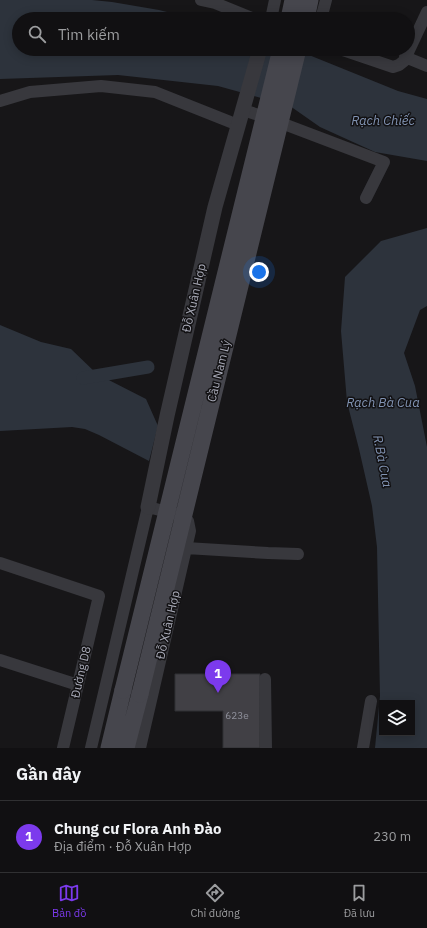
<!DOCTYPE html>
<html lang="vi">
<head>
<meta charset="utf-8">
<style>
	:root { --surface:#111012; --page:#1a191b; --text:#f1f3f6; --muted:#9c9d9f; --line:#303032; --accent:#7c3aed }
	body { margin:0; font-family:"IBM Plex Sans",sans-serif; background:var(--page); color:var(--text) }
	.controls { position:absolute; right:12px; bottom:12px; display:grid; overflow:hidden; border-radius:0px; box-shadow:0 2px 10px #0003 }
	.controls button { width:36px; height:36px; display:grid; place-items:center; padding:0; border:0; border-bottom:1px solid var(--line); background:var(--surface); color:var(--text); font:20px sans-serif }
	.you { position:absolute; left:259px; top:272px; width:14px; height:14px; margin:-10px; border:3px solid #fff; border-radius:50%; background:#1a73e8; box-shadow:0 0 0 6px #1a73e833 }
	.badge { display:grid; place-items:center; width:26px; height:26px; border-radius:50%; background:var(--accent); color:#fff; font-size:13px; font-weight:700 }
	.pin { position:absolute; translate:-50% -33px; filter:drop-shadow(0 1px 2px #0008) }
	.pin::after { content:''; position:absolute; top:21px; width:14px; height:12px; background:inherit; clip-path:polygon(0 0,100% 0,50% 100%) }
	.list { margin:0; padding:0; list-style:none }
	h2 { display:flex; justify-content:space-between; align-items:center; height:52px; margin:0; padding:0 16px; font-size:17px }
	h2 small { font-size:13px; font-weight:400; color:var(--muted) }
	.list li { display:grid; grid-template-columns:26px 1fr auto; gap:12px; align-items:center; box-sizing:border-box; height:72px; padding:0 16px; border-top:1px solid var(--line) }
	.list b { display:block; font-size:15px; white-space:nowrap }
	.list p { margin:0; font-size:13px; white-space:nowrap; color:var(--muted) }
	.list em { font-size:13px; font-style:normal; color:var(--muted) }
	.icon { flex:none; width:22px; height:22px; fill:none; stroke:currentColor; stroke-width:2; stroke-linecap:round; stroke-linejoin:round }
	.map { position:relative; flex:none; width:427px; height:748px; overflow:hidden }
	.search { position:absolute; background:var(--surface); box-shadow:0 2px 10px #0003; left:12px; right:12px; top:12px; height:44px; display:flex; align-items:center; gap:10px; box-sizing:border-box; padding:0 14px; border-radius:22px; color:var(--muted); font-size:15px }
	.sheet { height:124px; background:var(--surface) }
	nav { display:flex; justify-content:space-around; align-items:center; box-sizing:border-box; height:56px; border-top:1px solid var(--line); background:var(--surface); font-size:11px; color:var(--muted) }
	nav a { display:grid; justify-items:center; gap:2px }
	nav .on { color:var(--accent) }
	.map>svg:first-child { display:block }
	.water { fill:#2d333c; fill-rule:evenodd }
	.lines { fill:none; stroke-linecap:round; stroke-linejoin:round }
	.canal { stroke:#2d333c; stroke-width:13 }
	.building { fill:#414045; stroke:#313034 }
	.minor { stroke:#38383d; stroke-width:12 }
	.tertiary { stroke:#38383d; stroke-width:15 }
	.secondary { stroke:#46464d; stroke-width:17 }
	.secondary-bridge { stroke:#46464d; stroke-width:17 }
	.labels { text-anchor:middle; stroke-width:3; stroke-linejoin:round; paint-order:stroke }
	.number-label { font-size:10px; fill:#8f909b }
	.street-label { font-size:12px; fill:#a9abb8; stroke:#121113 }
	.water-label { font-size:13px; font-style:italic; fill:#8193b2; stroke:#121113 }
</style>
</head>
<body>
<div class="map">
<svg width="427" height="748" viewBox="0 0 427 748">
	<rect width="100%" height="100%" fill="#171618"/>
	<path class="water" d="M0,0H92L112,2L159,10L195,19H19V49H283L309,55L398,91L427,99V161L375,152L320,127L290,106L218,86L118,75L0,79Z
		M427,228V306L420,310L404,353L415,386L427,447V748H375L380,696L377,547L372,506L359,449L347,402L341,331L345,277L381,241ZM382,703H412V733H382Z
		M0,325L41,342L71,349L97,374L146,399L158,426L149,461L99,435L85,429L72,427L0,431Z"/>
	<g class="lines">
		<path class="canal" d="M83,378L148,367"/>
	</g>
	<path class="building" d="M175,674H260V748H223V711H175Z"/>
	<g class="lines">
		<path class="minor" d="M201,0L215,3L254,19
			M271,19L275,0
			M321,19L326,0
			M340,49L393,67L399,65L404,61L427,12
			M405,57L427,66
			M0,101L30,92L101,86L155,92L238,125
			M243,110L268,118L384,162L366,198
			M186,548L268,553L298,554
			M0,563L99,596L63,748
			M0,660L78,685
			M265,679L266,748
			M91,748L148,507L183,516L188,521L190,531L140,748
			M363,748L371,701"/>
		<path class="tertiary" d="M148,507L153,483L167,416L215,207L260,49"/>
		<path class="secondary" d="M289,19L293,0
			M306,19L310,0
			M109,748L123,690
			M126,748L140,694"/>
		<path class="secondary-bridge" d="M123,690L281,49
			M140,694L298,49"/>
	</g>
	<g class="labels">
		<g class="number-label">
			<text x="237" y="719">623e</text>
		</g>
		<g class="street-label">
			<text transform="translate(194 298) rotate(-77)" y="4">Đỗ Xuân Hợp</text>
			<text transform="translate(219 371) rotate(-76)" y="4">Cầu Nam Lý</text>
			<text transform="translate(168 625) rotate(-77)" y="4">Đỗ Xuân Hợp</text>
			<text transform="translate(81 672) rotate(-77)" y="4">Đường D8</text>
		</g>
		<g class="water-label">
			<text x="383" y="125">Rạch Chiếc</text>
			<text x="383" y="407">Rạch Bà Cua</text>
			<text transform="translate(383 461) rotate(79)" y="5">R.Bà Cua</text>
		</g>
	</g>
</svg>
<div class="controls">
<button><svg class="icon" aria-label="layers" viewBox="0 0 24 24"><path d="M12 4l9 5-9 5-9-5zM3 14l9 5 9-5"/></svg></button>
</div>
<div class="you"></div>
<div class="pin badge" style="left:218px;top:693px">1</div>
<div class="search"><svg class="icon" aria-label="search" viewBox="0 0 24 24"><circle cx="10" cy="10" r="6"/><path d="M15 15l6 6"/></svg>Tìm kiếm</div>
</div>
<section class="sheet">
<h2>Gần đây<small></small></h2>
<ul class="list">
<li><span class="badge">1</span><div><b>Chung cư Flora Anh Đào</b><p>Địa điểm · Đỗ Xuân Hợp</p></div><em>230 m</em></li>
</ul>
</section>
<nav>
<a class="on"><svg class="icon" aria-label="map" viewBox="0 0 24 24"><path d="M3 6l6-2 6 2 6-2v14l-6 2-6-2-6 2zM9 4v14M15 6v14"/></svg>Bản đồ</a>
<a><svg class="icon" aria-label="directions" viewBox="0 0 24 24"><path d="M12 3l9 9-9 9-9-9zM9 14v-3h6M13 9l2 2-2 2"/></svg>Chỉ đường</a>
<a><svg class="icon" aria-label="saved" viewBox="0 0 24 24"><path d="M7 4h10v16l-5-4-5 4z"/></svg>Đã lưu</a>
</nav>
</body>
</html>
